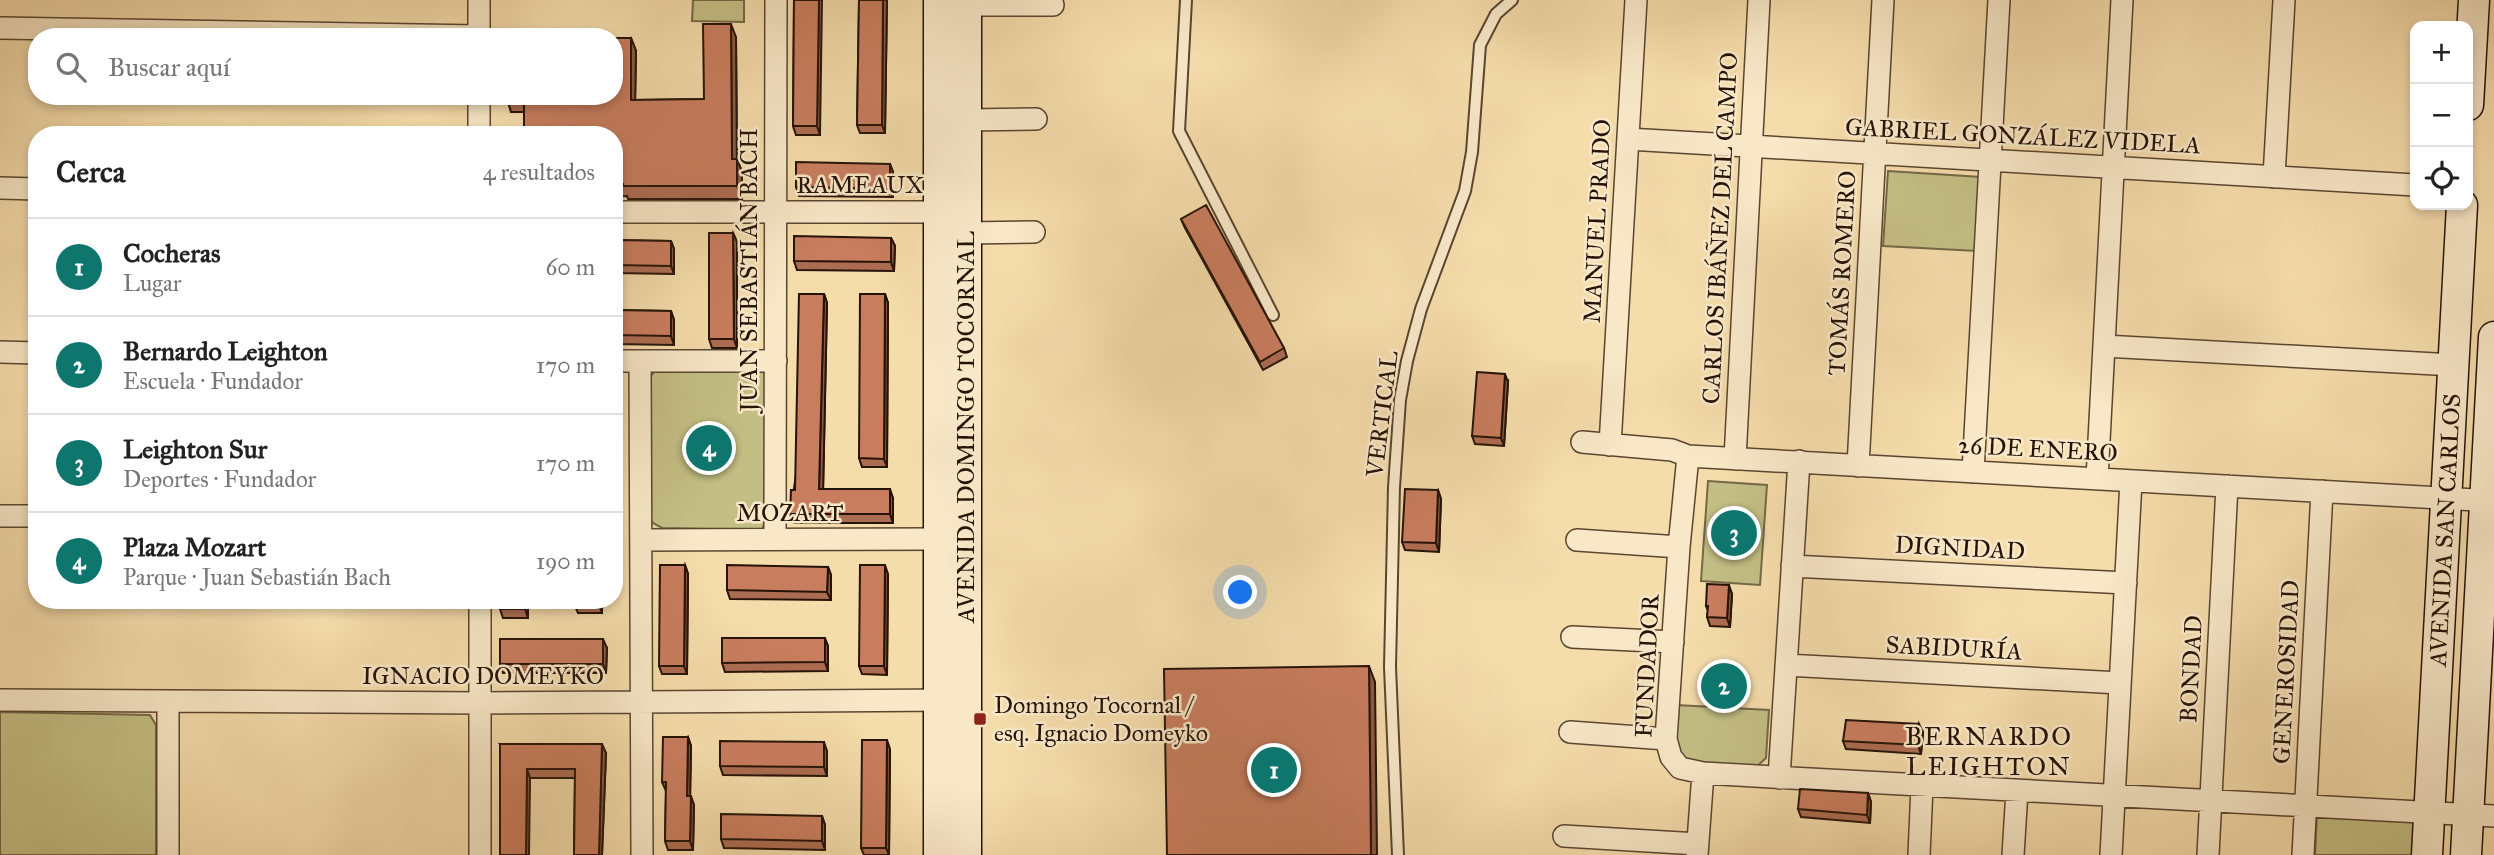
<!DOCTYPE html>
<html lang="es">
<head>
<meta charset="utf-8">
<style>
	:root { --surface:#fff; --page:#f2f2f2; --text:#222; --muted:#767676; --line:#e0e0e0; --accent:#0f766e }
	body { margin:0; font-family:"IM FELL Great Primer",serif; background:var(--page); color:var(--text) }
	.controls { position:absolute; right:21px; top:21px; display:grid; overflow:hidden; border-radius:14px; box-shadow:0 4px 10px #0003 }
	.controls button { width:63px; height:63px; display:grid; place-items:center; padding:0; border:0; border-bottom:2px solid var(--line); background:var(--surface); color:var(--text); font:35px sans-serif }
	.you { position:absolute; left:1241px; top:593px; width:24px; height:24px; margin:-18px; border:5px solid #fff; border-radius:50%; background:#1a73e8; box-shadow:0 0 0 10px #1a73e833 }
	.badge { display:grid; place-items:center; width:46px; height:46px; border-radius:50%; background:var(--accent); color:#fff; font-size:23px; font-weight:700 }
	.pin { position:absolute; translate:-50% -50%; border:4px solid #fff; box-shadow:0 2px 7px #0006 }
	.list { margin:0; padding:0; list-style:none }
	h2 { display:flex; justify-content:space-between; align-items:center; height:91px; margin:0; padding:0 28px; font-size:30px }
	h2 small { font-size:23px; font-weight:400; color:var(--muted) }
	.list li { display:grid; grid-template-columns:46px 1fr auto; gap:21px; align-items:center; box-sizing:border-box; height:98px; padding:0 28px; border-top:2px solid var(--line) }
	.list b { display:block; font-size:26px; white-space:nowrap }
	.list p { margin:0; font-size:23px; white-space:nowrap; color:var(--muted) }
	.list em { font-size:23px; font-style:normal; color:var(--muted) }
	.icon { flex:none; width:38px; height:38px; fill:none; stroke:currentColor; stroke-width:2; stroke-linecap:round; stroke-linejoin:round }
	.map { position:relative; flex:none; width:2494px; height:855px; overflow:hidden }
	.search { position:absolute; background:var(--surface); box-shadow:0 4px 10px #0003; left:28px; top:28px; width:595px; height:77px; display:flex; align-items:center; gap:18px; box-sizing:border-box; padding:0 24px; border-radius:28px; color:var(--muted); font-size:26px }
	.panel { position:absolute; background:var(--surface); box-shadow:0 4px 10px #0003; left:28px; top:126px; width:595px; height:483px; border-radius:28px }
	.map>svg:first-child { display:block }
	.green { fill:#c3be84; stroke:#746846; stroke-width:2 }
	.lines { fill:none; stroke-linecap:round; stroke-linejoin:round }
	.lane-casing { stroke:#5a4530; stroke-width:14 }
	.street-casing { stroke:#5a4530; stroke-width:24 }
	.secondary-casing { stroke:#261307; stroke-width:33 }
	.lane { stroke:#f8e8c8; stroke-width:10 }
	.street { stroke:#f8e8c8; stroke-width:21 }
	.secondary { stroke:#f8e8c8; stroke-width:30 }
	.wall { fill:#ac6c51; stroke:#261307; stroke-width:2 }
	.shaded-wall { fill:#8c5842; stroke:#261307; stroke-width:2 }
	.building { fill:#c87d5e; stroke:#261307; stroke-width:2 }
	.poi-dot { fill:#8f2418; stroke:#f8e8c8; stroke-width:2.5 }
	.labels { text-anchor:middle; stroke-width:5; stroke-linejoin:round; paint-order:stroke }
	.street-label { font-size:24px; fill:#261307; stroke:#f8e8c8 }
	.poi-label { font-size:24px; fill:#261307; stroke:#f8e8c8; text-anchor:start }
	.neighbourhood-label { font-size:26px; letter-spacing:2px; fill:#261307; stroke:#f8e8c8 }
</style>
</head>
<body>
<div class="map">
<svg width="2494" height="855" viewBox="0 0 2494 855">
	<rect width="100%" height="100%" fill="#f5dcab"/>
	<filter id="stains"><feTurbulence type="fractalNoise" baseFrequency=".00286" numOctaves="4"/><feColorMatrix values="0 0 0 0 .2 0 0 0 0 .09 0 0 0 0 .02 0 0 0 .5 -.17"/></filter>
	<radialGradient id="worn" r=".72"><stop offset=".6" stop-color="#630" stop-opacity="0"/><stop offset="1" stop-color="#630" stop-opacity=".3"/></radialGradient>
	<path class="green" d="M693,0H744V22L692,21Z
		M1888,171L1981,177L1977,251L1883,246Z
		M758,366L767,376L766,519L762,530L662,528L651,522V376L658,367Z
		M1708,481L1767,485L1760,585L1701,581Z
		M1676,705L1769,710L1766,758L1755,768L1685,763L1674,751Z
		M0,712L150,715L156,725V855H0Z
		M2317,813L2417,818L2415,855H2315Z"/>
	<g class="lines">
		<defs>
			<path id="lane" d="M1186,0L1179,131L1273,315
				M1398,855L1390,667L1394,487L1400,400L1407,361L1421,309L1465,191L1472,152L1480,45L1496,14L1512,0"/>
			<path id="street" d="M479,0V37
				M966,5H1053
				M0,28L479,36
				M479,96V135
				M966,120L1036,119
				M1628,139L2415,185
				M2274,177L2284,0
				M0,188L37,189
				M614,212H939
				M966,233L1034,232
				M2104,346L2454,365
				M0,352L37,353
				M614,361H776
				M640,361L642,855
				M1582,442L1672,450L1688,456L2494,501
				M1610,445L1636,0
				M1688,456L1679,547L1666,739L1671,757L1680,768L1703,773L1791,778L2494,816
				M1735,459L1759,0
				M1858,466L1883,0
				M1973,472L1999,0
				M2097,479L2122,0
				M0,516H37
				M775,539L776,0
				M641,540L939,539
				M1577,540L1679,547
				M1792,566L2126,583
				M480,600V855
				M1572,637L1673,642
				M1786,665L2120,683
				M0,700L480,703L953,700
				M1570,732L1666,739
				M1779,778L1799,461
				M1564,836L1698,844
				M168,855V701
				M1697,855L1703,773
				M1919,855L1922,786
				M2013,855L2017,791
				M2111,855L2131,481
				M2208,855L2227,486
				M2303,855L2322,491"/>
			<path id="secondary" d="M939,0V855
				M966,0V855
				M2468,105L2474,0
				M2427,855L2462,205
				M2466,855L2494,337"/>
		</defs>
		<use href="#lane" class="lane-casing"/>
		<use href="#street" class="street-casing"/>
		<use href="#secondary" class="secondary-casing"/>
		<use href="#lane" class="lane"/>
		<use href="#street" class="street"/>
		<use href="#secondary" class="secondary"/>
	</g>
	<path class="wall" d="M794,0L820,135H796L793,126Z
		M859,0H887L885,133H860L857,125Z
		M736,37L737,159L742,172V199H628L627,196L614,197V135L524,112H511L507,99L631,38L636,51L635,100L704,99Z
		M890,164L893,172V197L799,196L796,187Z
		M1181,219L1284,348L1287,357L1263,370L1185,228Z
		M733,233L737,242V348H712L709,339Z
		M891,238L895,246L894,271L797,270L794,261Z
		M614,240L671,241L674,249V274L614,273Z
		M824,294L827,303L823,489L893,498V523H794L790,514Z
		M885,294L888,303L887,467H862L859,458Z
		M614,310L671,311L674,320V345L614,344Z
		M1508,382L1504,446L1475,444L1472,436Z
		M1438,490L1441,499L1439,552L1405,550L1402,542Z
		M685,565L688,574L687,674H662L659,666Z
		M828,567L831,575V600L730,599L727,590Z
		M888,574L887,675L862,674L859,666Z
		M1732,594L1730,627L1710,626L1707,617L1708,611L1706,606Z
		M528,600V618H503L500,609Z
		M575,600H602V613H578L574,604Z
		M828,646V671L725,672L722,663Z
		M607,648L606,673H503L500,664Z
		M1923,732L1921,754L1846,749L1843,741Z
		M688,737L691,746L690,796L694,805L693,850H668L665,841L666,791L662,782Z
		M500,744L606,753L602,855H574L575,778H530Z
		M890,749L889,855H864L861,848Z
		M827,751V776L723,775L720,766Z
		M1868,793L1871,802L1870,823L1801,817L1798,809Z
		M822,816L825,825V850L724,848L721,839Z"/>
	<path class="shaded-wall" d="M819,0H822L820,135L817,126Z
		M883,0H887L885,133L882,125Z
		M731,24L736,37L737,172L732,159Z
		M631,38L636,51L635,113L631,100Z
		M737,159L742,172V199L737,186Z
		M890,164L893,172V197L890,189Z
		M733,233L737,242V348L734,339Z
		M891,238L895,246L894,271L891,262Z
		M671,241L674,249V274L671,266Z
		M824,294L827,303L823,497L819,489Z
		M885,294L888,303L887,467L884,459Z
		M671,311L674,320V345L671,336Z
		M1505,374L1508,382L1504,446L1501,438Z
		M890,489L893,498V523L890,514Z
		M1438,490L1441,499L1439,552L1436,543Z
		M685,565L688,574L687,674L684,666Z
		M885,565L888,574L887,675L884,666Z
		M828,567L831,575V600L827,592Z
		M1729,585L1732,594L1730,627L1727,618Z
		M525,600H528V618L525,609Z
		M599,600H602V613L599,605Z
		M825,638L828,646V671L825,662Z
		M603,639L607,648L606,673L603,664Z
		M1369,666L1375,682L1377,855H1371Z
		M1919,724L1923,732L1921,754L1918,745Z
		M688,737L691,746L690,805L687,796Z
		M887,740L890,749L889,855L886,848Z
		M824,742L827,751V776L824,767Z
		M602,744L606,753L602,855H599Z
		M527,769L530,778L529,855H526Z
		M1868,793L1871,802L1870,823L1867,815Z
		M691,796L694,805L693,850L690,841Z
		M822,816L825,825V850L822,841Z"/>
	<path class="building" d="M794,0H819L817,126H793Z
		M859,0H883L882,125H857Z
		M703,24H731L732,159H737V186H623V184H614V135H524V99H507V96H614V38H631V100L704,99Z
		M507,32L530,33V37H507Z
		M796,162L890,164V189L796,187Z
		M1206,205L1284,348L1260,362L1181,219Z
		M709,233H733L734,339H709Z
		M794,236L891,238V262L794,261Z
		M614,240L671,241V266L614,265Z
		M799,294H824L819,489H890V514H790L791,490H795Z
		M860,294H885L884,459L859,458Z
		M614,310L671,311V336L614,335Z
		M1477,372L1505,374L1501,438L1472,436Z
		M1405,489L1438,490L1436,543L1402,542Z
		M660,565H685L684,666H659Z
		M727,565L828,567L827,592L727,590Z
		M860,565H885L884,666H859Z
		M1707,584L1729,585L1727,618L1707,617L1708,606H1706Z
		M500,600H525V609H500Z
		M575,600H599V605L574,604Z
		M722,638H825V662L722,663Z
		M500,639H603V664H500Z
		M1369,666L1371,855H1167L1164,669Z
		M1846,720L1919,724L1918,745L1843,741Z
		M663,737H688L687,796H691L690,841H665L666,782H662Z
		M862,740H887L886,848H861Z
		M720,741L824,742V767L720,766Z
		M500,744H602L599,855H574L575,769H527L526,855H500Z
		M1800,789L1868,793L1867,815L1798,809Z
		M721,814L822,816V841L721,839Z"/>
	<rect class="poi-dot" x="973" y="712" width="14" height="14" rx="3.5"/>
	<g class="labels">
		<g class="street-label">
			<text transform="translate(2023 136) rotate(3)" y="8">GABRIEL GONZÁLEZ VIDELA</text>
			<text x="860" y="193">RAMEAUX</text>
			<text transform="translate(1597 221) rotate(-87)" y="8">MANUEL PRADO</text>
			<text transform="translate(1720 228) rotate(-87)" y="8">CARLOS IBÁÑEZ DEL CAMPO</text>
			<text transform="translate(749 270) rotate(-90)" y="8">JUAN SEBASTIÁN BACH</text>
			<text transform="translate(1842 273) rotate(-87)" y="8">TOMÁS ROMERO</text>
			<text transform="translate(1382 414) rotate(-83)" y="8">VERTICAL</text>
			<text transform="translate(966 427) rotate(-90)" y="8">AVENIDA DOMINGO TOCORNAL</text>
			<text transform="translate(2038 449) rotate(3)" y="8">26 DE ENERO</text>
			<text x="790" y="521">MOZART</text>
			<text transform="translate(2445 530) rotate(-87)" y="8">AVENIDA SAN CARLOS</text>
			<text transform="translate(1960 548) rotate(3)" y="8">DIGNIDAD</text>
			<text transform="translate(1954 648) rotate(3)" y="8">SABIDURÍA</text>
			<text transform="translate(1647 666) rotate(-87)" y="8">FUNDADOR</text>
			<text transform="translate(2191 669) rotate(-87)" y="8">BONDAD</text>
			<text transform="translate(2286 672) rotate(-87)" y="8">GENEROSIDAD</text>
			<text x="483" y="684">IGNACIO DOMEYKO</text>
		</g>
		<g class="poi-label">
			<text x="994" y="713">Domingo Tocornal /<tspan x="994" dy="28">esq. Ignacio Domeyko</tspan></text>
		</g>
		<g class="neighbourhood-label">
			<text x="1989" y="745">BERNARDO<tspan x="1989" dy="30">LEIGHTON</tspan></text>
		</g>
	</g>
	<rect width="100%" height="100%" filter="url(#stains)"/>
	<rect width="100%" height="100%" fill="url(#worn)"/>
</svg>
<div class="controls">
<button>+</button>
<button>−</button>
<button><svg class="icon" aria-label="locate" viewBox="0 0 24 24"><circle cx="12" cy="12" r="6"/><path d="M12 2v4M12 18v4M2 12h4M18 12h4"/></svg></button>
</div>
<div class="you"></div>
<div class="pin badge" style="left:1274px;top:770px">1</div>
<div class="pin badge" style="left:1724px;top:686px">2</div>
<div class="pin badge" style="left:1734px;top:533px">3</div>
<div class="pin badge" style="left:709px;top:448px">4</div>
<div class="search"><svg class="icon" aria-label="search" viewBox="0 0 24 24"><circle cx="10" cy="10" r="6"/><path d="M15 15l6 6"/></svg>Buscar aquí</div>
<section class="panel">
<h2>Cerca<small>4 resultados</small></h2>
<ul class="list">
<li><span class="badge">1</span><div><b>Cocheras</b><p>Lugar</p></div><em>60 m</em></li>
<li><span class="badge">2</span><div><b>Bernardo Leighton</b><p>Escuela · Fundador</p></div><em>170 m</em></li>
<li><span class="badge">3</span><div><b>Leighton Sur</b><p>Deportes · Fundador</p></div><em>170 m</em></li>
<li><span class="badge">4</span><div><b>Plaza Mozart</b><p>Parque · Juan Sebastián Bach</p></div><em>190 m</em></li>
</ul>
</section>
</div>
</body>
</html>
